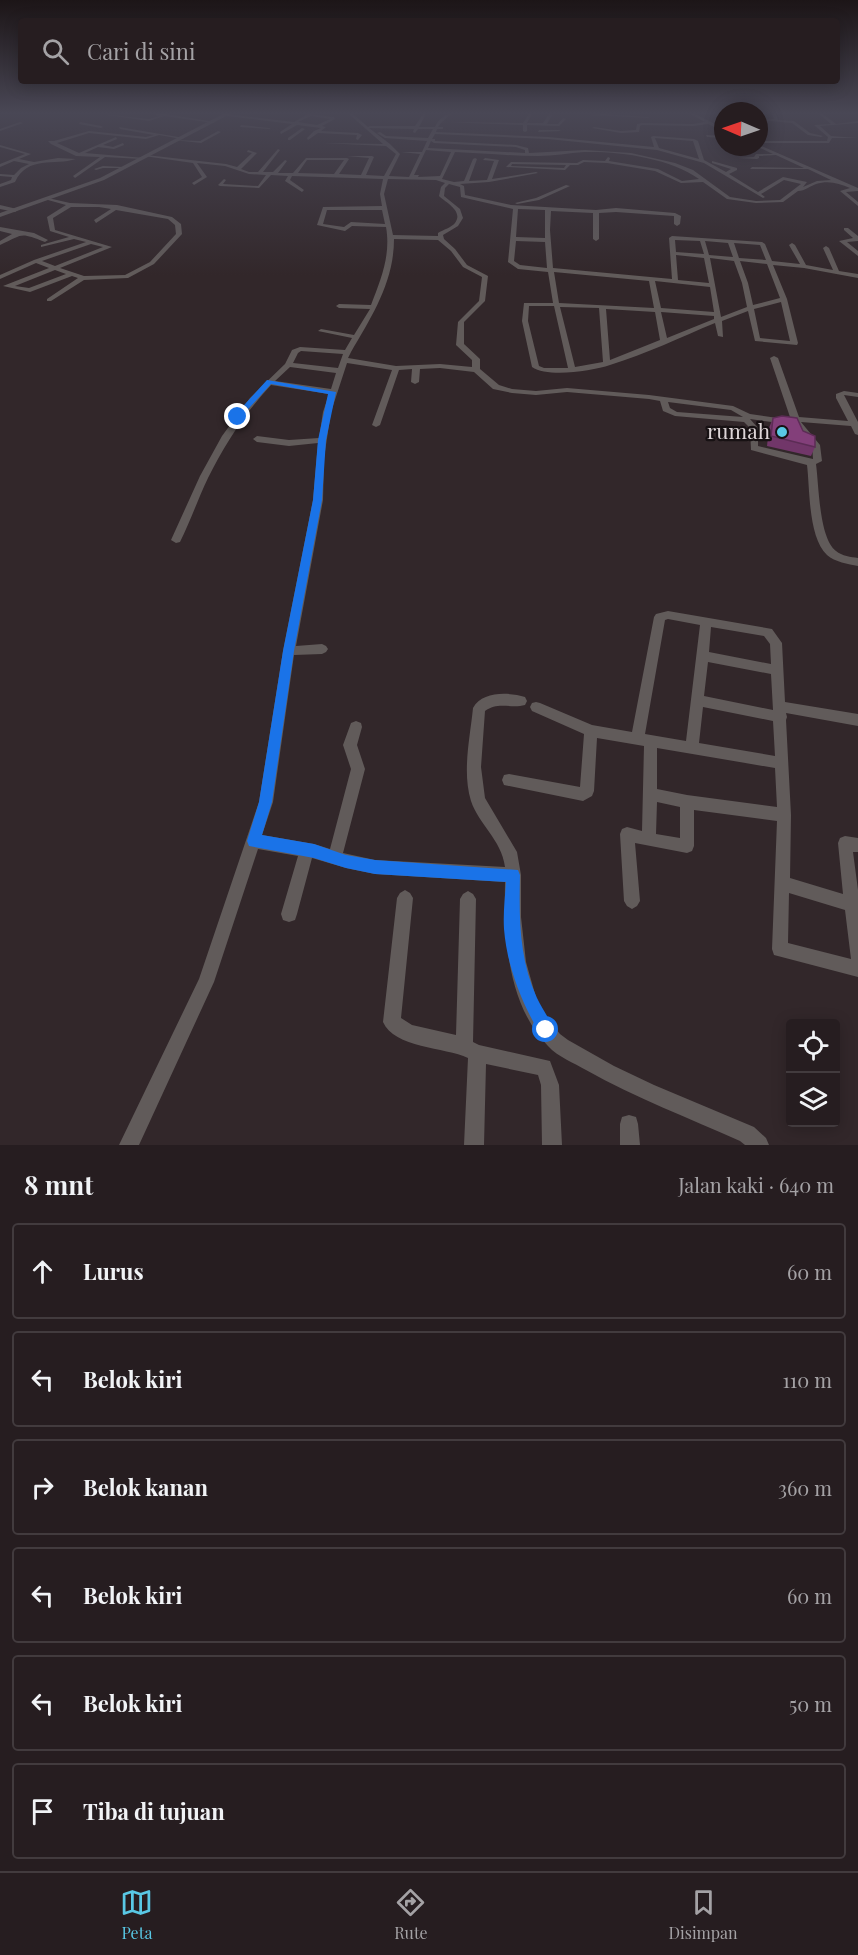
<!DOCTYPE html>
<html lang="id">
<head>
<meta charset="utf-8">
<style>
	:root { --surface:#261d20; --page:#322a2d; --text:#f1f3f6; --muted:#a4a2a5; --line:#423b3e; --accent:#59c8e5 }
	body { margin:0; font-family:"Playfair Display",serif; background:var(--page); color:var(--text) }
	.controls { position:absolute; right:18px; bottom:18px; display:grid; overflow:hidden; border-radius:6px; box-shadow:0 3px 15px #0003 }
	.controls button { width:54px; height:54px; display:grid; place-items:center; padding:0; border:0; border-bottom:2px solid var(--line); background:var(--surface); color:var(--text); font:30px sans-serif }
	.compass { position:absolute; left:714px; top:102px; width:54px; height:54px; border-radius:50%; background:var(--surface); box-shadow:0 3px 15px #0003; rotate:272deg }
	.stop { position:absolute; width:18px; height:18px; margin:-14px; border:4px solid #1a73e8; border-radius:50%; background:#fff }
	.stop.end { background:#1a73e8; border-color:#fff; box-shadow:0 2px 6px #0008 }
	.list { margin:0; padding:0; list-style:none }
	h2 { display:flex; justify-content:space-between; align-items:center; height:78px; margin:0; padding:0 24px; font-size:26px }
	h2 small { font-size:20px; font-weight:400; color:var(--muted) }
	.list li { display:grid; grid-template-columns:39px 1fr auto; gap:18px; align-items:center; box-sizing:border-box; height:96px; margin:0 12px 12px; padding:0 12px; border:2px solid var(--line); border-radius:6px }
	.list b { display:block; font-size:22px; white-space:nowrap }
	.list em { font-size:20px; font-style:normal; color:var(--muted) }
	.icon { flex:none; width:33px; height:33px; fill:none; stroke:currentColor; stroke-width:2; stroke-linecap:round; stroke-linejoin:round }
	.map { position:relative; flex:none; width:858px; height:1145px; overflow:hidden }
	.search { position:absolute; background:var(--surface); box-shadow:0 3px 15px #0003; left:18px; right:18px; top:18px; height:66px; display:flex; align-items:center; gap:15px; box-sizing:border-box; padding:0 21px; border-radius:6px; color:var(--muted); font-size:22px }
	.sheet { height:726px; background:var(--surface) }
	nav { display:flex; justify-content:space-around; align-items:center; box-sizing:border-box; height:84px; border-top:2px solid var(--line); background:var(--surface); font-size:16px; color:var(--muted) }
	nav a { display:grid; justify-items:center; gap:3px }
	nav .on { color:var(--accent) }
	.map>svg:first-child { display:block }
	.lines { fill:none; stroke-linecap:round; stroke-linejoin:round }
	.minor { fill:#615b5a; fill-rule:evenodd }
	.tertiary { fill:#615b5a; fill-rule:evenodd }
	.wall { fill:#713669 }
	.building { fill:#833f7a; stroke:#5c2c55; stroke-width:1.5 }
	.route { fill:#1a73e8 }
	.poi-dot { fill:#59c8e5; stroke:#171113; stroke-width:2 }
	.labels { text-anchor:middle; stroke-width:4.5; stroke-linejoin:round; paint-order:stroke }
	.poi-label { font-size:21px; fill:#ddd5d7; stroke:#171113; text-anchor:end }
</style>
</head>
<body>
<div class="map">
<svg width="858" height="1145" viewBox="0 0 858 1145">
	<rect width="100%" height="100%" fill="#32272a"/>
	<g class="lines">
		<path class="minor" d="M101,114L149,119L159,116L153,114H166L215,122L213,123L164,116L149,121Z
			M226,114L294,122L308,114L334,117L335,119L322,126L326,127L321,131L358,133L362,135L358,140L356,139L357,135L318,133L308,140L307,138L314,131L321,128L297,125L281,134L280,132L292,124L227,116ZM311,116L330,119L317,125L298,122Z
			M349,114H353L368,127L370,126H415L423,114H426L419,127H435C438,120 444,114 451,114L441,123L438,127H443V129H437L436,132L548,137L654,147L651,137L653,136L694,139L698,141L704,160L726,172L731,169L712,163V161L737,168V170L729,174L758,192L783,177L807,182L803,187L817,181L831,180L808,169H750L752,167L804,168L776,155L759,156V158L757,159L738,158L754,157L756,154H773L758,147L759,145L858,188V191L846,192L858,202V206L840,191L850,188C839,183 828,180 816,184C810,186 805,191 798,191L783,202L756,203L727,199L703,182L681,183L655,171L607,163L584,162L578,165H570L565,170L506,167L511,162L577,163L583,160L605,161L608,157L610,158L609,161L658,169L682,181L699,179C670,158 619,151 584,152C569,153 553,156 538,156C510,156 482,153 455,152L442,179L454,182L464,181L473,159L475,158L477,159L469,181L487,180L494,161L483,160L485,158L499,160L492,179L536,172L538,173L489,182L460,184L464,186L465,195L511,205L596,210L616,208L675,213L681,216L680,224L677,226L674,224V216L616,212L599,213V239L596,241L593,239V213L551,211L550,230L553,268L672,279L669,238L672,236L762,242L765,244L772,261L800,264L789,245L792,243L795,245L806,265L833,270L823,248L826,246L829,248L839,271L858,274V278L804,268L773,265L787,299L798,343L797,345L755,341L748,311L722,321L723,337L718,336L715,323C681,337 646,354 610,365C592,371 548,378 532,367L522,321L524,303H553L548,272L518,269L508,262L513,209L461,197L460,187L449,184L445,188L444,196L460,209L463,218L458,226L443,235L444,239L455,249L467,265L488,276L485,301L464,322V344L480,359V369L499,385L512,389L536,391L567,388L649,395L733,406L750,414L791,420L770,358L774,356L778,358L799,417L848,421L836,398V394L844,391L858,393V397L844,395L858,422V435L855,434L851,426L801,422L820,445L822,461L816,464C819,486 819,538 836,551C842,556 851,557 858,558V566C848,564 835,562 827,555C808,537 810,489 807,465L751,450L750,428L744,422L675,416L663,411L660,401L649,399L567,392L536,395L512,393L493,389L474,372L440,368L420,369L419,382L415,384L411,382L412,369L399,370L380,425L376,427L372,425L392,370L347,363L331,412L324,458L323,500L296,646L322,644L326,646L328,649L326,652L322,654L294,655L273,802L262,835L314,844L330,849L351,769L343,745L351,723L356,721L361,723L362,727L357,745L365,769L343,853L375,860L505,867C501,839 479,825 471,801C462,772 470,738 473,708C482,691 509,692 525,697L527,701L525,705C511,709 498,701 485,711L481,767L485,798L517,852L521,875V917L526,962L537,1001L547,1018L560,1034L568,1040L614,1066L654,1085L754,1127L766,1138L769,1145H745L740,1141C689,1118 636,1098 586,1070C574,1063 558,1057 548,1046C507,1004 504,937 505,882L375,874L346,868L312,858L297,914L295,920L289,922L283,920L281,914L298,856L258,849L214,982L139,1145H119L199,979L259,802L283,651L313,500L318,443L289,446L257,442L253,439L257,436L289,440L319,438L323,412L329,394L271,385C245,413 225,444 208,478C198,499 190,522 180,542L176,543L171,540L200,476L222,436L250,398L285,364L292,350L300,347L345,350L352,338L318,331L321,329L354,335L370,309L339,308L336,306L339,304L371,305C381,279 391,255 386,227L352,226L345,231L317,225L323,207L382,206L380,194L383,179L292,176L290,180L304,190L302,192L285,181L288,176L271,175L259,188L220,186L218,185L224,179L226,180L223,184L258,186L266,175L249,174L225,166L197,163L207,177L194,185L192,183L202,177L193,163L144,156L146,155L226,164L237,167L252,153L247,152L248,150L257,153L241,169L249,172H258L278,149L280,150L263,172H273L285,160L287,161L278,173H293L306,158H347L349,159L339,174L361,175L369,158L347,156H372L374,157L366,175L384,176L396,154L386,146L323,143L383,144ZM369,128L414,129L413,132L415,133L418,129H433L428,138L386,136L380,132L377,133L385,138L427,141L422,152H401L420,154L409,177L389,176L400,154L390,144ZM435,134L548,139L657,150L704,163L763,198L765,197L761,194L784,180L801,184L780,200L756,201L730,197L693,170L675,163L631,153L585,150L529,153L528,148L516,145L435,141V139H432ZM655,138L693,141L699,159L659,148ZM431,141L434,143L516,147L525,150V153L428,148ZM426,150L451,152L440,176L418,177L419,175H414ZM307,160H344L334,174L298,173ZM512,164L566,165L564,168L511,166ZM388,179L436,180L445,183L441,187L439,196C445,202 464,211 455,223C452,227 443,230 438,233V236L393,235L384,194ZM518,209L545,210V238L516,237ZM327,210H382L385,224L351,222L344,227L323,224ZM394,239L438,240L451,251L463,267L482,277L479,301L458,322L456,345L472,360V367L440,364L396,366L348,358L351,352C372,316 394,282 394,239ZM675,240L700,241L704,254L676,252ZM516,241L545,242L547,268L520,265L514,261ZM705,241L728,243L733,257L709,255ZM734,243L760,245L766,260L739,258ZM676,255L704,258L709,283L678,280ZM710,258L734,261L742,283L747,307L721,317ZM740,261L767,264L780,298L753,305L748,283ZM554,272L649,281L654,308L559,303ZM655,281L710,287L714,312L661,308ZM781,302L790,341L760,338L754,309ZM529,306H554L568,368H544L539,366L528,321ZM560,307L599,308L603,362L575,367ZM606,309L655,312L660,340L610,360ZM661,312L714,316V319L667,338ZM301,351L343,354L338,368L293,363L298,353ZM290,367L336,373L331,389L275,381ZM668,402L731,410L743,417L677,412L670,408ZM750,419L794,425L812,445L813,459L758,446V428Z
			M529,114H532L527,123H543L549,114L552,115L547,124H558L563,118L566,119L559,126L527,125V131L525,132L523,131V125L442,122L523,123Z
			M603,114L648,117L650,118L589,115Z
			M690,114H695L723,128V131L708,124L693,126L642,125L640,126L639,132L621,133L592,128L594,127L621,131L636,130L637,124L642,123L693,124L705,122Z
			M772,114H776L778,120L794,121L810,133L823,136L821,137L808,135L792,123L759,120L774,119Z
			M819,114H823L836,124L858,121V123L820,126L831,136L857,138H832L829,143H759V141H827L828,137L814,125L831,124Z
			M20,122L23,123L0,131V129Z
			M80,122L101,126L103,127L101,128L79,124Z
			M241,125L269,128L271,129L240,127Z
			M119,127L184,138L182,139L159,135L146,139L89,133L57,143L79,153L116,137L117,139L103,145L113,147L123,143L124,145L114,149L98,147L85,153L144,158L142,159L105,157L75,178L73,176L100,157L76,156L51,144L48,141H54L89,131L146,137L154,135L120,129Z
			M302,128L305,129L290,140H288V138Z
			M539,130H559L561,131L538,132Z
			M218,131L221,132L201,143L174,140L200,141Z
			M706,135L723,136V138L707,137Z
			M0,145L31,154L19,159L34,162L58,158L76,159C54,166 28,155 15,182L0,187V184L11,180L12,177L0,176V174L14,175L21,168L29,164L14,161L0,167V164L25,154L0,147Z
			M103,166L123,167L125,168H103L96,170L94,169Z
			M566,185L570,186L539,200L517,204L515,203L536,198Z
			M48,198L70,203L117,205L172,217L181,224L182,234L154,264L128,278L84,280L51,301H47V299L78,278L72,276L30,292L3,286L49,268L36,263L0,279V275L34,260L86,242L74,239L41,247V245L69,237L50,231L47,217L66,205L48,200ZM71,207H99L111,209L94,220L96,223L116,210L168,219L175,225L176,234L150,262L125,275L84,276L60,268L112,247L55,230L53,218ZM91,244L103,247L55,266L42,261ZM55,270L66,274L29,288L15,286Z
			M0,205L17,209L18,210L15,212L0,209Z
			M0,227L34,233L48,240L45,242C19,232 24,234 0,245V241L12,234L0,231Z
			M844,228H848L858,236V241L847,242L858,251V256L839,241L853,238L844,230Z
			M668,611L772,629L782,643L785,702L858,714V726L786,713L787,717L786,720L791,815L790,878L843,894L838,843L840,838L845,836L858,838V852H853L858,890V977L774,955L772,949L777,821L694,810V846L692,851L687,853L635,843L640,901L637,906L632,909L627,906L624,901L620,834L622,829L627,827L642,831L644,746L597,738L594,791L592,796L583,801L504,785L502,780L504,775L509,774L580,787L584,734L532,711L530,707L532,703L536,702L540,703L592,725L632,732L654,617L656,614ZM668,619L700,625L686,741L645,734L665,620ZM711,627L764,636L770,644L771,664L709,652ZM708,662L771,674L773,710L704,696ZM703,707L773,721L775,756L699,743ZM657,748L775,768L777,807L687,795L657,789ZM657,802L680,807V838L656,834ZM789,893L845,910L851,959L788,943Z
			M405,890L410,893L413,898L401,1018L412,1025L456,1035L460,899L463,894L468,891L473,894L476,899L473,1042L479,1045L550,1061L559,1085L562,1145H542L541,1085L538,1075L486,1064L484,1145H464L468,1058C445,1047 394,1048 383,1022L397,898L400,893Z
			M629,1115L636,1117L638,1124L640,1145H620V1124L622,1117Z"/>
		<path class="tertiary" d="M223,114H230L104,180L0,217V213L100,178Z"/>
	</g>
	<path class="wall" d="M773,418L803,431L815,447L811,456L767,446L769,428Z"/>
	<path class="building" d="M782,416L797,418L803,431L815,436V447L771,436L773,418Z"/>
	<linearGradient id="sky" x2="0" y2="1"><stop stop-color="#1c1517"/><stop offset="0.41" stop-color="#494755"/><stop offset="1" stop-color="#494755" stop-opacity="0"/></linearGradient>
	<rect width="858" height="275" fill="url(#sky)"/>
	<path class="route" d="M267,380L336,392L326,440L322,500L294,651L272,802L262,835L314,844L346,855L375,860L518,870L520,875C519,917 519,959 537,998C542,1009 550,1019 554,1030L552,1036L546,1039L541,1036C522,1003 507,967 504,929C503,913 505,897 506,882L375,874L346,868L314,858L249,846L247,841L259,802L283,651L313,500L318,440L328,394L271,384L240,418H235V415Z"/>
	<circle class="poi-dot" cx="782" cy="432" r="6"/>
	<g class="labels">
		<g class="poi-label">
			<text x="770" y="439">rumah</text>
		</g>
	</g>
</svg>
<div class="controls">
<button><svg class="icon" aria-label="locate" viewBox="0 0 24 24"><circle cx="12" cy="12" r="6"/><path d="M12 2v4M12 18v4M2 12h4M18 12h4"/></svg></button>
<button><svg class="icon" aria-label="layers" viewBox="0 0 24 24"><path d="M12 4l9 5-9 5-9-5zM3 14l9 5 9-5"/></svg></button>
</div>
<svg class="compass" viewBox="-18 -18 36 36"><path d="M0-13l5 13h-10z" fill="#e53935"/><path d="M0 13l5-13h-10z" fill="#a4a2a5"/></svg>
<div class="stop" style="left:546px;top:1030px"></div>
<div class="stop end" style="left:238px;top:417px"></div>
<div class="search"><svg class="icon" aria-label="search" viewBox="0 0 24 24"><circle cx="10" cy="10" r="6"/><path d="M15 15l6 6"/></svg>Cari di sini</div>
</div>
<section class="sheet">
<h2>8 mnt<small>Jalan kaki · 640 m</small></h2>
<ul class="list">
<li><svg class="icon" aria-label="ahead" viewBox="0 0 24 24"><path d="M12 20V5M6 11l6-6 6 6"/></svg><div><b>Lurus</b></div><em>60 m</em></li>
<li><svg class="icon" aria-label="left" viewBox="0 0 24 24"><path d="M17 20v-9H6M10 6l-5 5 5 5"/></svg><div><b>Belok kiri</b></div><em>110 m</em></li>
<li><svg class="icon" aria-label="right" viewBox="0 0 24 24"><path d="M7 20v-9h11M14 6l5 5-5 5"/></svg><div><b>Belok kanan</b></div><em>360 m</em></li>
<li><svg class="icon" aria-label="left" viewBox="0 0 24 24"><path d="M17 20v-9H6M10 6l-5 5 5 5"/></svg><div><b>Belok kiri</b></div><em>60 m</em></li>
<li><svg class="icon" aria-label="left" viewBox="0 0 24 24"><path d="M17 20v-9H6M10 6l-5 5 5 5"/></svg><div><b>Belok kiri</b></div><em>50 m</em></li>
<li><svg class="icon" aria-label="arrive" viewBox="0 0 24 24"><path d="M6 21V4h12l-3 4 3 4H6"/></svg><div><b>Tiba di tujuan</b></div></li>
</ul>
</section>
<nav>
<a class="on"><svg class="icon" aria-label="map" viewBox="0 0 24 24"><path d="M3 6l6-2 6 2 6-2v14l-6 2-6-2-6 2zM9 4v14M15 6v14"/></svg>Peta</a>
<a><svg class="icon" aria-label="directions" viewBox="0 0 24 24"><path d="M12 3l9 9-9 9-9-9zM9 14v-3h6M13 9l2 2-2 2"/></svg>Rute</a>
<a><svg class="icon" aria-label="saved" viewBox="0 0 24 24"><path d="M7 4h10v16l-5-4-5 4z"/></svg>Disimpan</a>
</nav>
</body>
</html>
